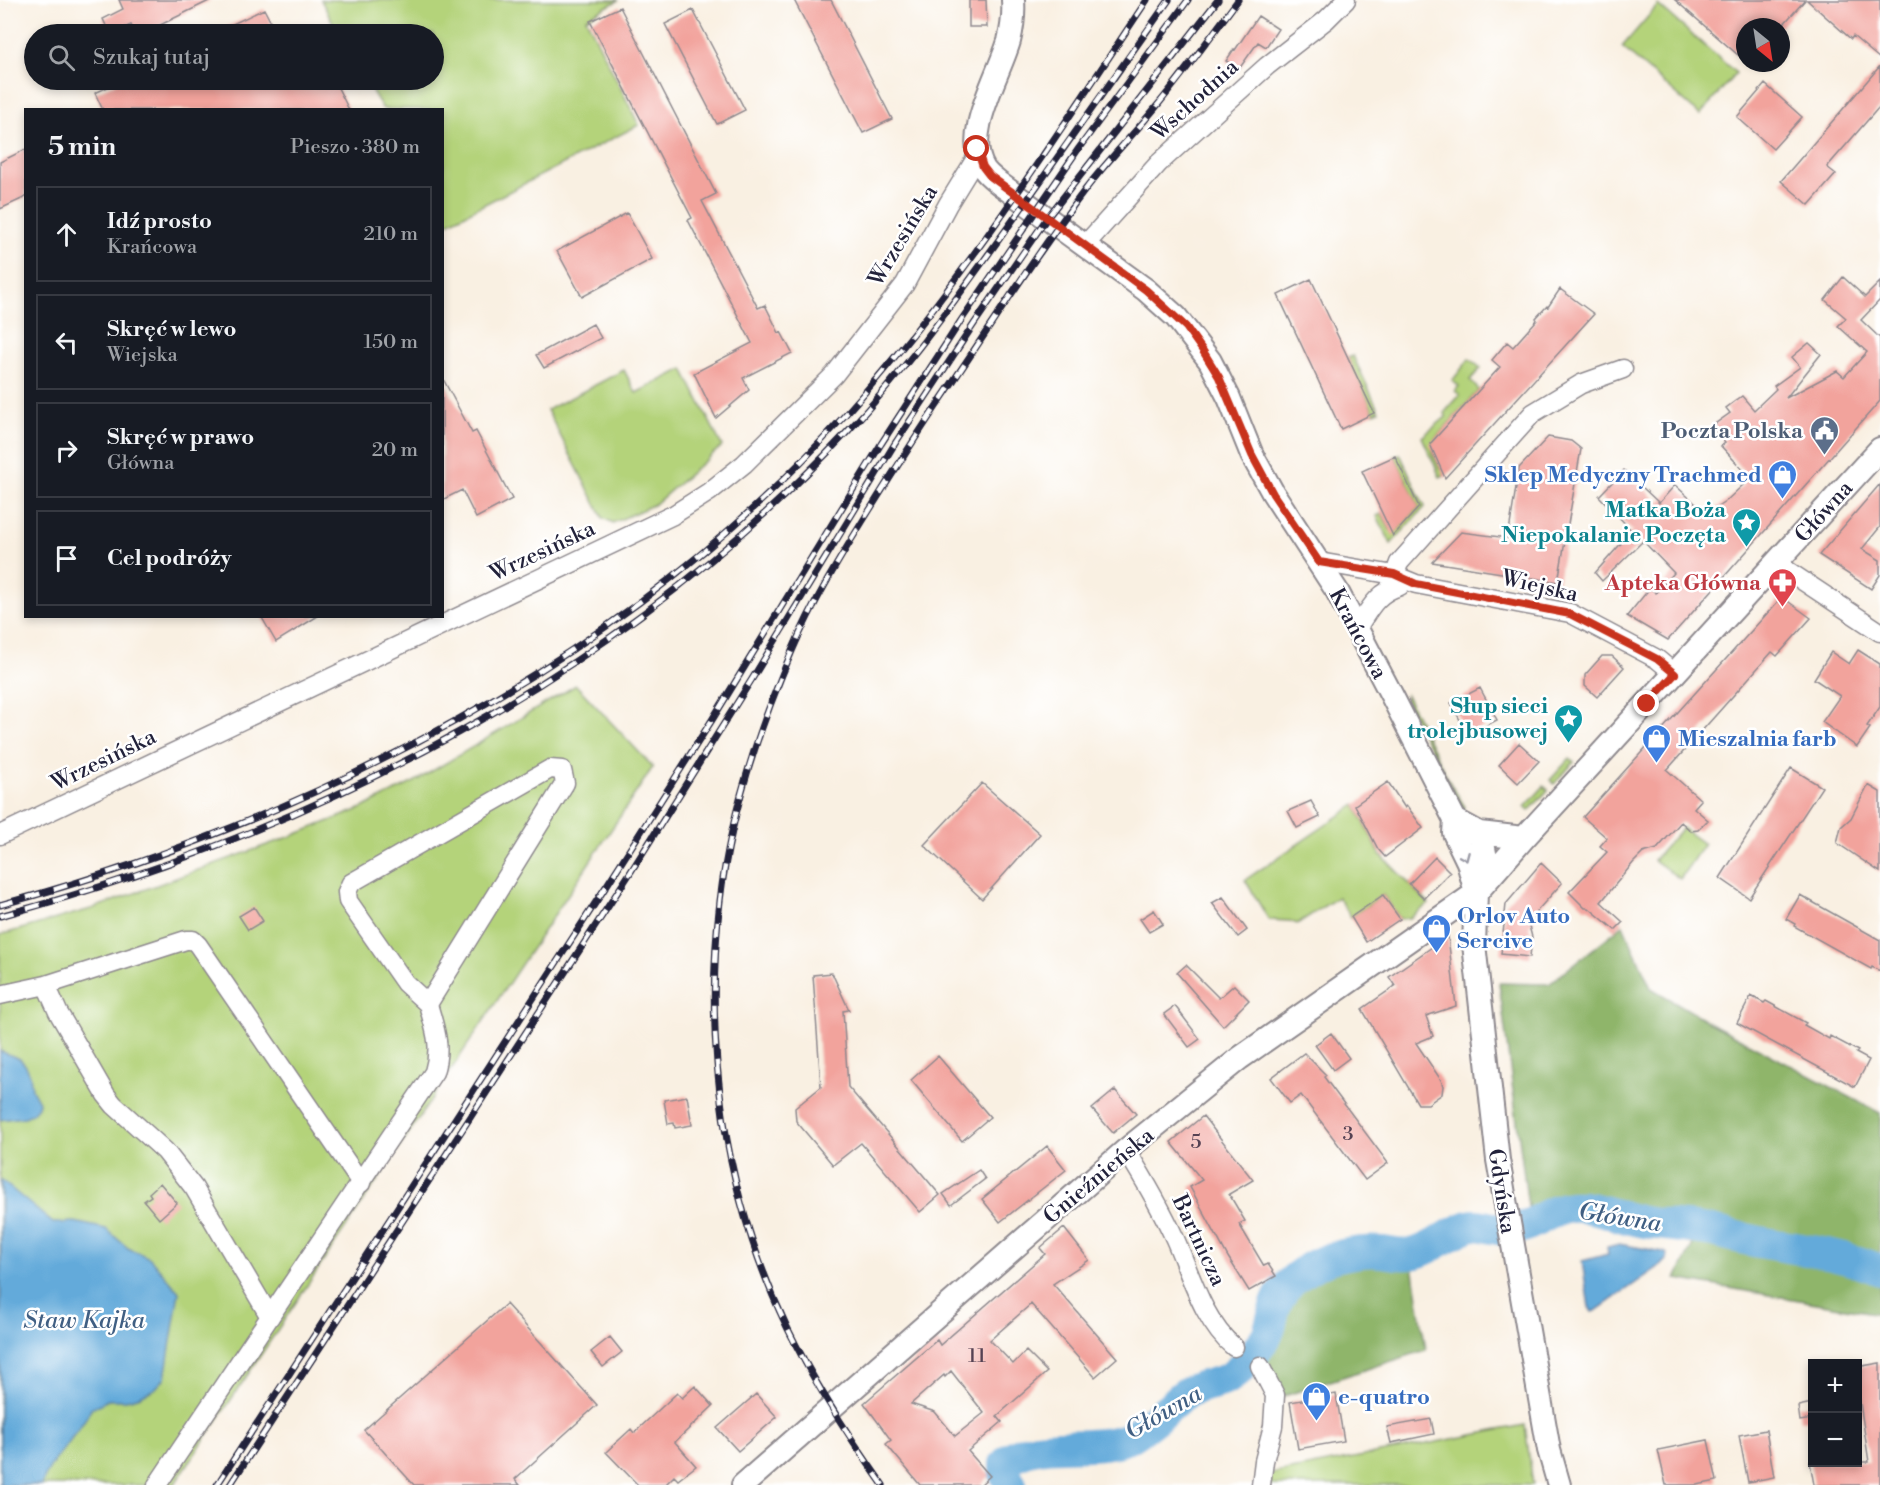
<!DOCTYPE html>
<html lang="pl">
<head>
<meta charset="utf-8">
<style>
	:root { --surface:#171b24; --page:#20242c; --text:#f1f3f6; --muted:#9ea1a6; --line:#363941 }
	body { margin:0; font-family:"Libre Bodoni",serif; background:var(--page); color:var(--text) }
	.controls { position:absolute; right:18px; bottom:18px; display:grid; overflow:hidden; border-radius:0px; box-shadow:0 3px 9px #0003 }
	.controls button { width:54px; height:54px; display:grid; place-items:center; padding:0; border:0; border-bottom:2px solid var(--line); background:var(--surface); color:var(--text); font:30px sans-serif }
	.compass { position:absolute; left:1736px; top:18px; width:54px; height:54px; border-radius:50%; background:var(--surface); box-shadow:0 3px 9px #0003; rotate:150deg }
	.stop { position:absolute; width:18px; height:18px; margin:-14px; border:4px solid #c8321e; border-radius:50%; background:#fff }
	.stop.end { background:#c8321e; border-color:#fff; box-shadow:0 2px 6px #0008 }
	.list { margin:0; padding:0; list-style:none }
	h2 { display:flex; justify-content:space-between; align-items:center; height:78px; margin:0; padding:0 24px; font-size:26px }
	h2 small { font-size:20px; font-weight:400; color:var(--muted) }
	.list li { display:grid; grid-template-columns:39px 1fr auto; gap:18px; align-items:center; box-sizing:border-box; height:96px; margin:0 12px 12px; padding:0 12px; border:2px solid var(--line); border-radius:0px }
	.list b { display:block; font-size:22px; white-space:nowrap }
	.list p { margin:0; font-size:20px; white-space:nowrap; color:var(--muted) }
	.list em { font-size:20px; font-style:normal; color:var(--muted) }
	.icon { flex:none; width:33px; height:33px; fill:none; stroke:currentColor; stroke-width:2; stroke-linecap:round; stroke-linejoin:round }
	.map { position:relative; flex:none; width:1880px; height:1485px; overflow:hidden }
	.search { position:absolute; background:var(--surface); box-shadow:0 3px 9px #0003; left:24px; top:24px; width:420px; height:66px; display:flex; align-items:center; gap:15px; box-sizing:border-box; padding:0 21px; border-radius:33px; color:var(--muted); font-size:22px }
	.panel { position:absolute; background:var(--surface); box-shadow:0 3px 9px #0003; left:24px; top:108px; width:420px; height:510px; border-radius:0px }
	.map>svg:first-child { display:block }
	.green { fill:#b4d37a; stroke:#6b7a5a; stroke-width:1.5 }
	.forest { fill:#8fb56a; stroke:#586c52; stroke-width:1.5 }
	.water { fill:#64aada; stroke:#43668a; stroke-width:1.5 }
	.lines { fill:none; stroke-linecap:round; stroke-linejoin:round }
	.river { stroke:#64aada; stroke-width:32 }
	.building { fill:#f2a39c; fill-rule:evenodd }
	.minor-casing { stroke:#8e898e; stroke-width:21 }
	.tertiary-casing { stroke:#8e898e; stroke-width:26 }
	.minor { stroke:#fff; stroke-width:18 }
	.tertiary { stroke:#fff; stroke-width:22 }
	.rail-casing { stroke:#22223b; stroke-width:7 }
	.rail { stroke:#fff; stroke-width:4.5; stroke-dasharray:14; stroke-linecap:butt }
	.oneway { stroke:#9c9ca7 }
	.route { stroke:#c8321e; stroke-width:8 }
	.labels { text-anchor:middle; stroke-width:5; stroke-linejoin:round; paint-order:stroke }
	.number-label { font-size:20px; fill:#564253 }
	.street-label { font-size:22px; fill:#22223b; stroke:#fff }
	.service-label { font-size:22px; font-weight:bold; fill:#4e5e75; stroke:#fff; text-anchor:end }
	.shop-label { font-size:22px; font-weight:bold; fill:#366cbe; stroke:#fff; text-anchor:start }
	.culture-label { font-size:22px; font-weight:bold; fill:#0d838f; stroke:#fff; text-anchor:end }
	.health-label { font-size:22px; font-weight:bold; fill:#be3a42; stroke:#fff; text-anchor:end }
	.water-label { font-size:24px; font-style:italic; fill:#405f83; stroke:#fff }
</style>
</head>
<body>
<div class="map">
<svg width="1880" height="1485" viewBox="0 0 1880 1485">
	<rect width="100%" height="100%" fill="#fff"/>
	<filter id="ink" filterUnits="userSpaceOnUse"><feTurbulence type="fractalNoise" baseFrequency=".0167" numOctaves="2"/><feDisplacementMap in="SourceGraphic" scale="12" xChannelSelector="R" yChannelSelector="G"/><feConvolveMatrix kernelMatrix="1 2 1 2 8 2 1 2 1" color-interpolation-filters="sRGB"/></filter>
	<filter id="wash" filterUnits="userSpaceOnUse"><feTurbulence type="fractalNoise" baseFrequency=".008" numOctaves="4" result="noise"/><feDisplacementMap in="SourceGraphic" scale="24" xChannelSelector="R" yChannelSelector="G"/><feGaussianBlur stdDeviation="1.35" result="paint"/><feColorMatrix in="noise" values="0 0 0 0 0 0 0 0 0 0 0 0 0 0 0 0 0 1.4 0 .05"/><feComposite in="paint" operator="in"/></filter>
	<g filter="url(#wash)">
		<rect width="100%" height="100%" fill="#f9f0e2"/>
		<path class="green" d="M321,0H619L586,18L639,125L444,225L442,110L383,109L365,80H434V34H339Z
			M1658,5L1736,73L1700,115L1622,47Z
			M1353,356L1379,411L1374,413L1348,358Z
			M1469,359L1481,368L1470,380L1479,390L1432,442C1431,452 1438,468 1446,474L1440,477L1422,437L1446,417L1445,412L1460,395L1455,391L1459,386L1452,381Z
			M683,369L722,446L655,504L613,523L603,518L547,410L624,370L636,393Z
			M1400,454L1417,491V494H1418L1425,507L1391,544L1377,516L1382,514L1390,530L1397,531L1419,507L1395,456Z
			M576,685L653,767L174,1485H0V935L91,909L289,837L360,809L414,782Z
			M1406,695L1450,783L1465,807L1463,809L1459,803L1405,700Z
			M1570,758L1574,762L1554,784L1550,780Z
			M1544,786L1548,790L1529,811L1525,807Z
			M1355,805L1380,854L1429,904L1410,918L1400,919L1383,895L1351,917L1338,897L1297,924L1290,921L1269,920L1245,880Z
			M1682,828L1704,844L1680,879L1654,860Z
			M1525,1425L1533,1485H1265V1475Z"/>
		<path class="forest" d="M1623,925L1651,988L1716,1026L1880,1113V1314L1676,1279L1693,1244L1528,1207L1499,983L1549,984Z
			M1373,1258L1412,1259L1426,1350L1284,1396L1262,1351L1275,1327L1280,1307L1294,1292L1347,1263Z"/>
		<path class="water" d="M0,1051L20,1059L26,1066L30,1075L32,1089L39,1102L38,1107L32,1114L25,1117L0,1120Z
			M1,1180L53,1223L75,1222L106,1229L128,1248L150,1258L179,1292L165,1378L155,1389L138,1397L126,1400H108L92,1408L82,1424L50,1467L41,1485H0Z
			M1619,1244L1664,1252L1667,1254V1259L1660,1266L1597,1310L1592,1312L1589,1307L1582,1261L1608,1254L1607,1247Z"/>
		<g class="lines">
			<path class="river" d="M1011,1485L1005,1474V1464C1028,1434 1098,1455 1132,1436C1144,1428 1156,1418 1167,1409C1174,1404 1179,1398 1186,1393C1208,1380 1222,1389 1243,1366C1251,1357 1261,1346 1267,1335C1271,1326 1272,1316 1275,1307C1281,1288 1298,1274 1315,1265C1334,1255 1361,1250 1382,1252C1392,1253 1402,1256 1411,1254C1433,1250 1448,1233 1469,1226C1480,1222 1498,1232 1512,1230C1533,1227 1549,1209 1572,1207C1594,1205 1617,1217 1639,1221C1661,1226 1685,1226 1707,1230C1727,1234 1746,1240 1765,1243C1804,1250 1843,1254 1880,1270"/>
		</g>
		<g id="blocks">
			<path class="building" d="M119,0H211L142,34H136L131,25L110,34L103,19L123,9Z
				M794,0H831L892,119L863,133Z
				M969,0H986L987,27H969Z
				M1675,0H1805L1781,27H1745V61Z
				M1807,0H1880V59L1853,36L1851,39Z
				M620,7L716,194L702,201L758,308L765,305L779,333L781,332L792,353L743,378L749,390L716,418L694,373L752,343L688,220L692,218L590,21Z
				M264,9L277,34H212Z
				M693,10L745,110L717,124L665,24Z
				M1258,16L1278,29L1266,47L1258,42L1239,69L1226,61L1234,49L1235,50Z
				M1880,66V106L1827,167L1836,174L1809,205L1781,181Z
				M123,80H334L349,110H103L95,93Z
				M1765,84L1802,117L1773,149L1737,117Z
				M26,149V197L0,209V162Z
				M627,213L652,259L582,297L557,251Z
				M1843,277L1865,297L1880,282V300L1861,320L1880,338V401L1668,640L1627,616L1650,588L1656,593L1674,573L1643,541L1602,581L1595,573L1632,531L1599,496L1624,470L1659,503L1675,485L1707,514L1725,502L1744,484L1737,477L1744,471L1721,446L1725,443L1712,426L1730,413L1726,408L1742,396L1754,410L1776,389L1774,386L1800,367L1792,357L1809,343L1821,354L1786,398L1837,371L1844,377L1867,352L1838,326L1846,318L1825,300Z
				M1311,279L1374,413L1341,429L1278,295Z
				M1560,289L1594,314L1445,478L1430,444L1500,367L1492,360L1507,342L1513,347L1537,320L1536,318L1547,306L1548,307Z
				M593,324L601,338L544,368L536,355Z
				M442,377L472,433L476,431L512,499L476,518L462,490L442,500Z
				M1548,437L1571,441L1581,449L1558,582L1432,562L1461,532L1508,538L1519,468Z
				M1395,456L1419,507L1393,536L1362,471Z
				M1880,484V527L1862,549L1880,560V575L1871,589L1819,555Z
				M1782,597L1811,618L1777,656L1772,652L1667,770L1701,800L1694,808L1708,820L1698,830L1691,831L1681,822L1657,849L1643,853L1633,863L1601,902L1623,922L1615,930L1589,908H1585L1569,892L1607,852L1600,846L1607,838L1583,817Z
				M261,616H318L276,642Z
				M1858,650L1880,664V707L1867,726L1870,728L1857,747L1822,722L1840,696L1814,679L1831,652L1849,664Z
				M1602,656H1612L1624,667L1597,697L1585,686V675Z
				M1480,688L1497,720L1468,735L1451,703Z
				M1519,743L1539,761L1518,783L1499,765Z
				M1791,768L1822,787L1749,898L1720,878Z
				M1388,782L1405,808L1407,806L1423,828L1385,857L1378,849L1355,805Z
				M982,783L1040,834L982,899L924,845Z
				M1868,785L1880,792V872L1837,843L1841,827L1851,818Z
				M1311,801L1320,817L1297,828L1288,811Z
				M1435,857L1450,872L1424,898L1409,884Z
				M1541,863L1562,883L1536,912L1539,914L1529,926L1532,937L1530,957L1501,954L1506,904Z
				M1383,895L1400,919L1366,942L1351,917Z
				M1800,895L1880,940V971L1872,967L1871,969L1794,926L1795,924L1786,919Z
				M1223,897L1247,930L1238,937L1212,903Z
				M254,907L263,921L248,930L239,916Z
				M1154,910L1163,924L1149,932L1140,919Z
				M1448,936L1456,1006L1426,1016L1433,1036L1416,1043L1441,1080L1443,1086L1442,1094L1428,1104H1418L1362,1009L1395,986L1389,977Z
				M1186,965L1219,998L1234,985L1249,1000L1223,1026L1177,973Z
				M832,973L849,1010L843,1011L848,1087L940,1195L920,1212L861,1143L833,1165L796,1121L795,1108L821,1087L813,975Z
				M1751,996L1764,1003L1766,1001L1806,1023L1804,1025L1829,1039L1830,1036L1858,1051L1856,1053L1869,1060L1855,1087L1737,1023Z
				M1175,1006L1200,1039L1189,1047L1164,1014Z
				M1331,1033L1349,1058L1333,1070L1315,1045Z
				M1304,1053L1326,1075L1324,1077L1388,1163L1365,1180L1301,1095L1290,1103L1271,1078Z
				M938,1056L990,1117L962,1141L911,1080Z
				M1115,1090L1136,1114L1113,1133L1092,1109Z
				M687,1096L692,1125L675,1128L674,1123L668,1124L664,1100Z
				M1203,1116L1253,1180L1229,1194L1245,1221L1239,1224L1264,1266L1268,1264L1276,1276L1249,1291L1228,1257L1190,1187L1202,1180L1171,1142Z
				M1047,1146L1066,1170L1000,1222L982,1199Z
				M979,1170L985,1179L951,1205L943,1194Z
				M160,1183L177,1203L159,1219L144,1201L151,1196L149,1193Z
				M1064,1228L1089,1260L1053,1284L1117,1358L1095,1377L1031,1304L990,1340L1013,1364L1026,1351L1047,1372L997,1416L1002,1422L968,1451L990,1476L980,1485H920L886,1444L891,1440L864,1403L937,1340L940,1345L1045,1254L1040,1248ZM951,1371L984,1413L955,1436L935,1412L911,1404L944,1375L945,1377Z
				M506,1304L597,1405L515,1479L520,1485H414L364,1430Z
				M610,1337L622,1352L603,1367L591,1352Z
				M1880,1363V1485H1814L1810,1462H1869L1857,1383V1367Z
				M695,1386L713,1406L675,1442L696,1466L678,1480L674,1476L665,1485H638L606,1452L631,1429L634,1433L677,1393L682,1398Z
				M756,1394L777,1417L738,1451L717,1428Z
				M1336,1394L1344,1441L1298,1449L1290,1402Z
				M1812,1403V1419L1800,1421L1798,1406Z
				M1431,1419L1434,1434L1391,1443L1387,1427Z
				M1766,1430L1774,1477L1748,1482L1739,1435Z
				M1708,1440L1717,1481L1697,1485H1666L1658,1450Z"/>
		</g>
	</g>
	<g filter="url(#ink)">
		<use href="#blocks" fill-opacity="0" stroke="#8e898e" stroke-width="1.5"/>
		<g class="lines">
			<defs>
				<path id="minor" d="M1085,245L1159,163L1267,66L1326,20L1346,0
					M1319,562L1394,575L1416,584L1570,613L1657,659L1675,674
					M1776,563L1880,632
					M1389,590L1399,563L1533,413L1581,384L1623,369
					M1357,628C1369,610 1377,592 1400,586
					M0,835L673,515L709,492L744,464L834,375L905,284L948,204L978,155
					M46,985L58,1012L106,1095L114,1105L165,1151L194,1188L270,1317
					M0,995L46,985L186,940H193L198,945L361,1183
					M1126,1150C1144,1179 1161,1208 1175,1239C1190,1273 1204,1323 1234,1347
					M1260,1366L1275,1395L1273,1426L1264,1461L1261,1485
					M157,1485L434,1072C442,1045 435,1030 428,1004L565,783L562,770L550,769L351,883L347,892L348,901L405,983L428,1004"/>
				<path id="tertiary" d="M1013,0C1014,13 1012,29 1009,41C999,76 962,134 984,169C988,175 994,179 1000,184L1146,290L1176,317L1210,361L1229,398L1252,455L1273,493L1337,591L1391,694L1455,820L1479,833L1524,838
					M1455,820L1454,833L1468,862L1476,893L1474,944L1498,1160L1549,1450L1559,1485
					M1479,887C1489,867 1487,853 1479,833
					M743,1485L1126,1150L1240,1058L1476,893L1524,838L1880,449"/>
			</defs>
			<use href="#minor" class="minor-casing"/>
			<use href="#tertiary" class="tertiary-casing"/>
			<use href="#minor" class="minor"/>
			<use href="#tertiary" class="tertiary"/>
			<defs>
				<path id="rail" d="M0,905C311,820 628,659 845,415C959,288 1052,142 1147,0
					M0,916C317,831 623,673 848,431C911,364 964,288 1018,213C1068,142 1118,71 1169,0
					M217,1485L607,885L712,720L881,444L962,319L1079,148L1188,0
					M230,1485L630,873L752,679L894,445L974,324L1047,218L1218,0
					M883,1485C847,1434 814,1383 787,1327C724,1196 703,1045 720,901C730,815 758,730 792,651C813,602 841,556 869,511C897,466 926,421 956,377C998,315 1039,250 1085,190C1107,161 1133,135 1156,107C1185,72 1211,36 1238,0"/>
			</defs>
			<use href="#rail" class="rail-casing"/>
			<use href="#rail" class="rail"/>
		</g>
		<defs><path id="oneway-chevron" d="M-2-3.5L2.5 0L-2 3.5" fill="none" stroke-width="1.6" stroke-linecap="round" stroke-linejoin="round" transform="scale(1.5)"/></defs>
		<use class="oneway" href="#oneway-chevron" transform="translate(1465 857) rotate(67)"/>
	</g>
	<g class="lines" filter="url(#ink)">
		<path class="route" d="M977,149L983,167L990,176L1146,290L1186,327L1203,351L1219,377L1252,455L1273,494L1319,562L1394,574L1416,584L1570,614L1657,659L1675,674L1647,704"/>
	</g>
	<defs>
		<symbol id="civic-pin" viewBox="-11 -11 22 30"><path d="M0 17L-7.5 6A9.5 9.5 0 1 1 7.5 6Z" fill="#5c6f8a" stroke="#fff"/><path d="M-.6-6.5H3V-4.5H.6V-3L4-1V1h2V6H-6V1h2V-1L-.6-3ZM-1.2 2.5V6h2.4V2.5Z" fill="#fff"/></symbol>
		<symbol id="shop-pin" viewBox="-11 -11 22 30"><path d="M0 17L-7.5 6A9.5 9.5 0 1 1 7.5 6Z" fill="#3f7fe0" stroke="#fff"/><path d="M-5-2.5h2.3a2.7 3.5 0 0 1 5.4 0H5L5.5 6h-11ZM-1.5-2.5h3a1.5 2.3 0 0 0-3 0Z" fill="#fff"/></symbol>
		<symbol id="sight-pin" viewBox="-11 -11 22 30"><path d="M0 17L-7.5 6A9.5 9.5 0 1 1 7.5 6Z" fill="#0f9aa8" stroke="#fff"/><path d="M0-6L1.8-2.2L6-1.7L2.9 1.2L3.7 5.4L0 3.3L-3.7 5.4L-2.9 1.2L-6-1.7L-1.8-2.2Z" fill="#fff"/></symbol>
		<symbol id="pharmacy-pin" viewBox="-11 -11 22 30"><path d="M0 17L-7.5 6A9.5 9.5 0 1 1 7.5 6Z" fill="#e0444e" stroke="#fff"/><path d="M-2-6h4v4h4v4h-4v4h-4v-4h-4v-4h4Z" fill="#fff"/></symbol>
	</defs>
	<g fill-rule="evenodd">
		<use href="#civic-pin" x="1808" y="414" width="33" height="45"/>
		<use href="#shop-pin" x="1766" y="458" width="33" height="45"/>
		<use href="#sight-pin" x="1730" y="506" width="33" height="45"/>
		<use href="#pharmacy-pin" x="1766" y="566" width="33" height="45"/>
		<use href="#sight-pin" x="1552" y="702" width="33" height="45"/>
		<use href="#shop-pin" x="1640" y="722" width="33" height="45"/>
		<use href="#shop-pin" x="1420" y="912" width="33" height="45"/>
		<use href="#shop-pin" x="1300" y="1380" width="33" height="45"/>
	</g>
	<g class="labels">
		<g class="number-label">
			<text x="1348" y="1140">3</text>
			<text x="1196" y="1148">5</text>
			<text x="977" y="1362">11</text>
		</g>
		<g class="street-label">
			<text transform="translate(1194 99) rotate(-42)" y="8">Wschodnia</text>
			<text transform="translate(902 235) rotate(-59)" y="8">Wrzesińska</text>
			<text transform="translate(1823 511) rotate(-48)" y="8">Główna</text>
			<text transform="translate(542 550) rotate(-25)" y="8">Wrzesińska</text>
			<text transform="translate(1540 585) rotate(13)" y="8">Wiejska</text>
			<text transform="translate(1359 633) rotate(62)" y="8">Krańcowa</text>
			<text transform="translate(103 759) rotate(-26)" y="8">Wrzesińska</text>
			<text transform="translate(1098 1175) rotate(-40)" y="8">Gnieźnieńska</text>
			<text transform="translate(1503 1191) rotate(81)" y="8">Gdyńska</text>
			<text transform="translate(1200 1240) rotate(65)" y="8">Bartnicza</text>
		</g>
		<g class="service-label">
			<text x="1803" y="438">Poczta Polska</text>
		</g>
		<g class="shop-label">
			<text x="1762" y="482" text-anchor="end">Sklep Medyczny Trachmed</text>
			<text x="1678" y="746">Mieszalnia farb</text>
			<text x="1457" y="923">Orlov Auto<tspan x="1457" dy="25">Sercive</tspan></text>
			<text x="1338" y="1404">e-quatro</text>
		</g>
		<g class="culture-label">
			<text x="1726" y="517">Matka Boża<tspan x="1726" dy="25">Niepokalanie Poczęta</tspan></text>
			<text x="1548" y="713">Słup sieci<tspan x="1548" dy="25">trolejbusowej</tspan></text>
		</g>
		<g class="health-label">
			<text x="1761" y="590">Apteka Główna</text>
		</g>
		<g class="water-label">
			<text transform="translate(1620 1217) rotate(9)" y="8">Główna</text>
			<text x="84" y="1328">Staw Kajka</text>
			<text transform="translate(1163 1412) rotate(-30)" y="8">Główna</text>
		</g>
	</g>
</svg>
<div class="controls">
<button>+</button>
<button>−</button>
</div>
<svg class="compass" viewBox="-18 -18 36 36"><path d="M0-13l5 13h-10z" fill="#e53935"/><path d="M0 13l5-13h-10z" fill="#9ea1a6"/></svg>
<div class="stop" style="left:977px;top:149px"></div>
<div class="stop end" style="left:1647px;top:704px"></div>
<div class="search"><svg class="icon" aria-label="search" viewBox="0 0 24 24"><circle cx="10" cy="10" r="6"/><path d="M15 15l6 6"/></svg>Szukaj tutaj</div>
<section class="panel">
<h2>5 min<small>Pieszo · 380 m</small></h2>
<ul class="list">
<li><svg class="icon" aria-label="ahead" viewBox="0 0 24 24"><path d="M12 20V5M6 11l6-6 6 6"/></svg><div><b>Idź prosto</b><p>Krańcowa</p></div><em>210 m</em></li>
<li><svg class="icon" aria-label="left" viewBox="0 0 24 24"><path d="M17 20v-9H6M10 6l-5 5 5 5"/></svg><div><b>Skręć w lewo</b><p>Wiejska</p></div><em>150 m</em></li>
<li><svg class="icon" aria-label="right" viewBox="0 0 24 24"><path d="M7 20v-9h11M14 6l5 5-5 5"/></svg><div><b>Skręć w prawo</b><p>Główna</p></div><em>20 m</em></li>
<li><svg class="icon" aria-label="arrive" viewBox="0 0 24 24"><path d="M6 21V4h12l-3 4 3 4H6"/></svg><div><b>Cel podróży</b></div></li>
</ul>
</section>
</div>
</body>
</html>
